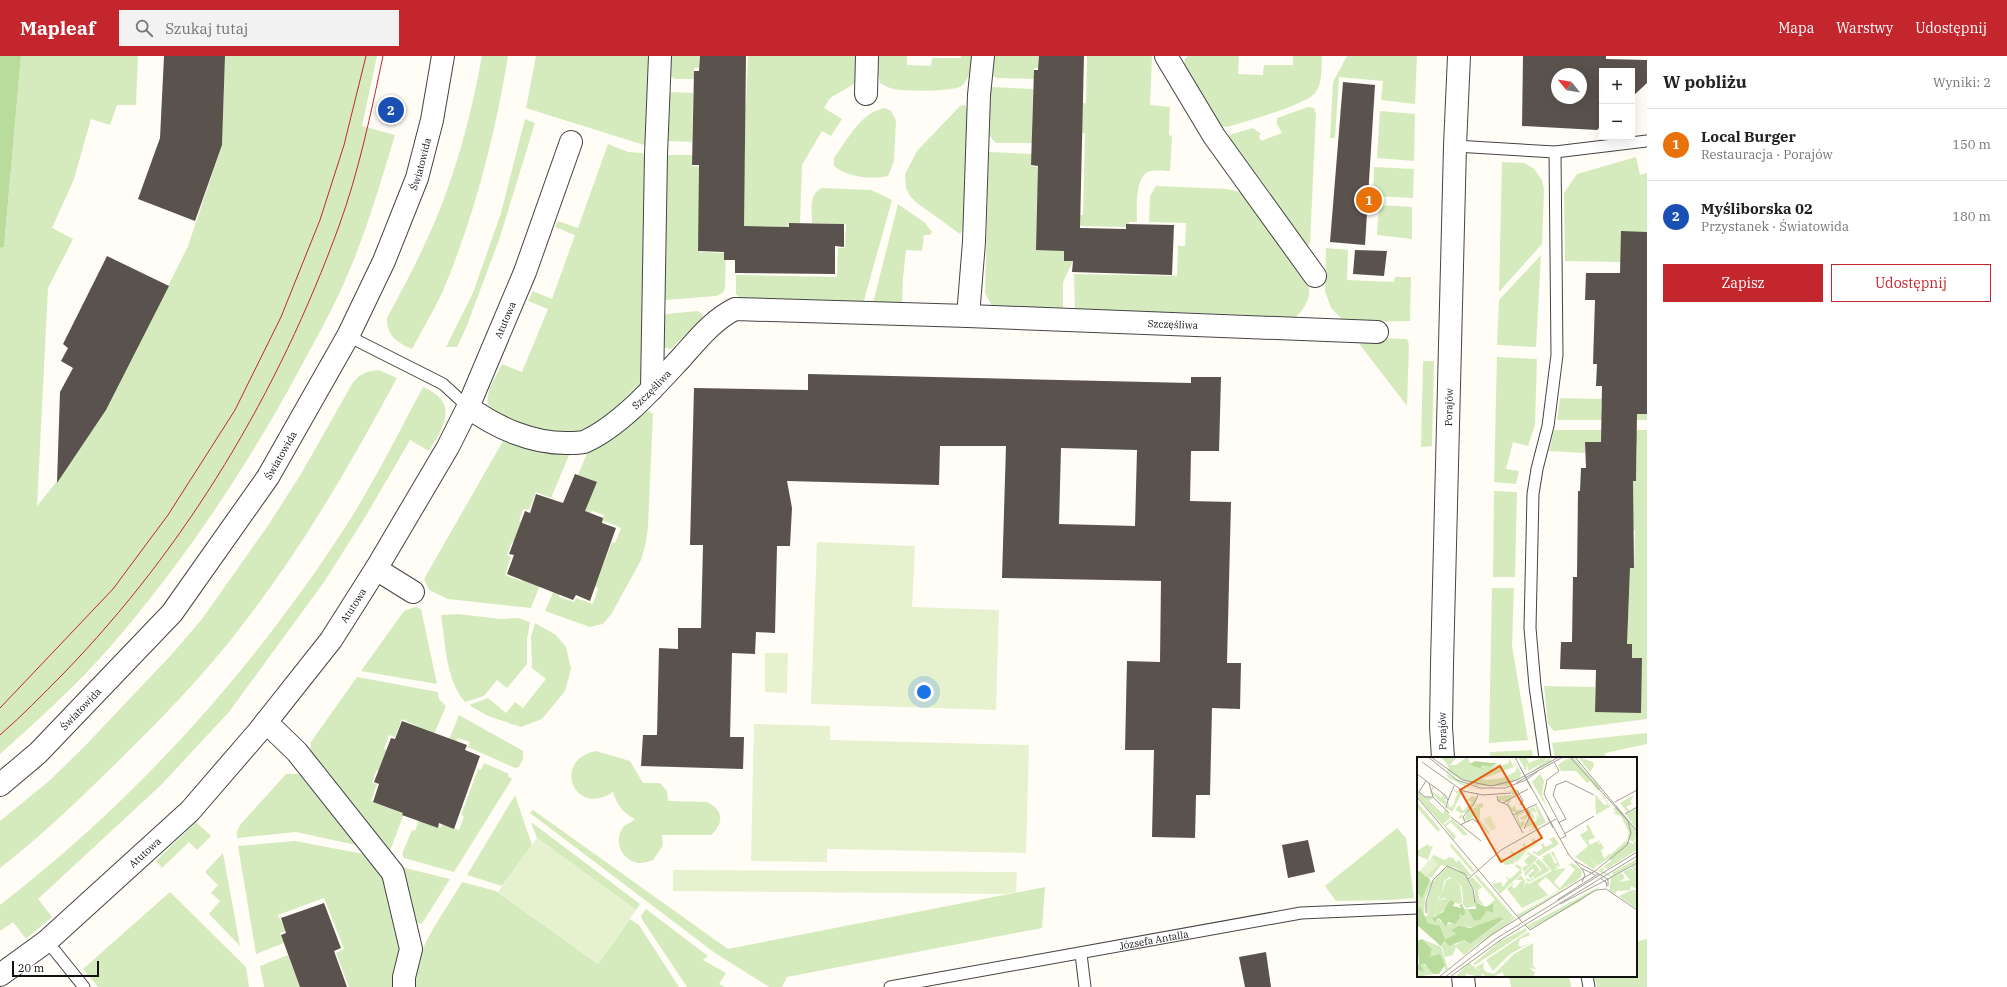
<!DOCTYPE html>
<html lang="pl">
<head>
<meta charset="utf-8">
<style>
	:root { --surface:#fff; --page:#f2f2f2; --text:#222; --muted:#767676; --line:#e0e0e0; --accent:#c4262e }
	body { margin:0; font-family:"IBM Plex Serif",serif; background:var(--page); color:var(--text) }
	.controls { position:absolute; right:12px; top:12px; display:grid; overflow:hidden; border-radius:0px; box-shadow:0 4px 16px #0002 }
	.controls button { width:36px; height:36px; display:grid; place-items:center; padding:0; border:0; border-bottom:1px solid var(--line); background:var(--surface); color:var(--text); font:20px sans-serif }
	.compass { position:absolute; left:1551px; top:12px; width:36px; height:36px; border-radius:50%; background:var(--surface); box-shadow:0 4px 16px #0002; rotate:300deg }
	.scale { position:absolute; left:12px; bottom:10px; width:87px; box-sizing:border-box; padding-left:4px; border:2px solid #111; border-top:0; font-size:11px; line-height:14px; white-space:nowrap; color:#111; -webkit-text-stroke:3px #fff; paint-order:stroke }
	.you { position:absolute; left:924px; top:636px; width:14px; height:14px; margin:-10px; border:3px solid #fff; border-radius:50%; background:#1a73e8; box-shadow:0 0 0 6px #1a73e833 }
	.badge { display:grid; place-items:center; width:26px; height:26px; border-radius:50%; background:var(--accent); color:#fff; font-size:13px; font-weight:700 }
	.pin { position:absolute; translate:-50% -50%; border:2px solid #fff; box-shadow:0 1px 4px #0006 }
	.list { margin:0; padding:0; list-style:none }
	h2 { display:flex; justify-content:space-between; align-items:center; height:52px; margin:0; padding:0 16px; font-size:17px }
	h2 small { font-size:13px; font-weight:400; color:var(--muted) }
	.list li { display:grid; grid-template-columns:26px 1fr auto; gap:12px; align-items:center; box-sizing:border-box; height:72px; padding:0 16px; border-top:1px solid var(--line) }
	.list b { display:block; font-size:15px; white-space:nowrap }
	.list p { margin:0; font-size:13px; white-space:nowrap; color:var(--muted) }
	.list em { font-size:13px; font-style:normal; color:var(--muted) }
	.actions { display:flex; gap:8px; padding:12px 16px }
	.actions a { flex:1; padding:9px 0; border:1px solid var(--accent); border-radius:0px; text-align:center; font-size:14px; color:var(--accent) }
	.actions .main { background:var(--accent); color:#fff }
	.icon { flex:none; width:22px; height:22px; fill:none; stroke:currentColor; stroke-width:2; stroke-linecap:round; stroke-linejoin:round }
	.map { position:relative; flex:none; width:1647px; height:931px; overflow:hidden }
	header { display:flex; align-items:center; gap:24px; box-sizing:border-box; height:56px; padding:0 20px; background:var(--accent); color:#fff }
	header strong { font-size:19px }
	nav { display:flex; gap:22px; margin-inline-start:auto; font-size:14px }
	.search { width:280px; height:36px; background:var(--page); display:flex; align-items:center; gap:10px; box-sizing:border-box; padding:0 14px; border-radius:0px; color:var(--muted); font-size:15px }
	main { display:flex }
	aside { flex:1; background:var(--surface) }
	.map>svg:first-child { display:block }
	.green { fill:#d5ebbd }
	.forest { fill:#b9dc9c }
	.pitch { fill:#e6f2cf }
	.building { fill:#5a524d; fill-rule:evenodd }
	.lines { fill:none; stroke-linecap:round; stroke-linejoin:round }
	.service-casing { stroke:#444; stroke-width:13 }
	.minor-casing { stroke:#444; stroke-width:24 }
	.tertiary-casing { stroke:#444; stroke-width:24 }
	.service { stroke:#fff; stroke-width:11 }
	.minor { stroke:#fff; stroke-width:22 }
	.tertiary { stroke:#fff; stroke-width:22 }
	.tram { stroke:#c4262e; stroke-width:1 }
	.labels { text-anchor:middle; stroke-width:4; stroke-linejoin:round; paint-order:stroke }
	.street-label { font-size:10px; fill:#111; stroke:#fff }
	.inset-road { fill:none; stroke:#a09f9a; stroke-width:1 }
	.view { fill:#e8590c; fill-opacity:0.15; stroke:#e8590c; stroke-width:2 }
	.inset-edge { fill:none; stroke:#111; stroke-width:2 }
</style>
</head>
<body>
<header>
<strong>Mapleaf</strong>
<div class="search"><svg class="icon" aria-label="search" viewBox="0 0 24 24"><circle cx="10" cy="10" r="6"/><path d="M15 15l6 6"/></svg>Szukaj tutaj</div>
<nav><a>Mapa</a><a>Warstwy</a><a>Udostępnij</a></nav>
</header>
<main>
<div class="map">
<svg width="1647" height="931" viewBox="0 0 1647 931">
	<rect width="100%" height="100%" fill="#fffdf5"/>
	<path class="green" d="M21,0H138L136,49H117L110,69L91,63L74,123L52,172L73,183L48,232L37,450L62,419L106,354L188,190L222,89L225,0H377L362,70L395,79C380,129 365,180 344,227C330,259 312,290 296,320C243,417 182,508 110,591C77,629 38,664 0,698V192L4,191Z
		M482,0H508C495,80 474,162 442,237C433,256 422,274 412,293C398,287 386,280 387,262C399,239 412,216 423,192C452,132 470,66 482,0Z
		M536,0H654L651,84L644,89L526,52Z
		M668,0H700L699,12H694V23H675L667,18Z
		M748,0H860L858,20L854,28L830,42L824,52L842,63L831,80L822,75L802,109L800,167H789L788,172L738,171L743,160L745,78H738L739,48H746Z
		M875,0H907V9L931,10L932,2H961V0H973C971,10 970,21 963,29C956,36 912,35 901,34C894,34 886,31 880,27Z
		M995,0H1040V12H1034V23L997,22L991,19Z
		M1087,0H1152L1150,49L1170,51L1169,79L1172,80L1170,115C1164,115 1157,114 1151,115C1134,118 1137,153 1137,166H1129V171L1078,170V159H1083L1085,77H1078L1079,47H1086Z
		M1188,0H1239L1238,18L1263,19L1264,9H1293V0H1322C1321,12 1323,25 1316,36C1309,48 1244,66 1227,71L1218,70L1183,11L1185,3Z
		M1347,0H1417L1415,48L1381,44L1383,25L1339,21L1335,82H1330L1333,26Z
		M991,31L1033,33L1032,87H996L989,79Z
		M672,36L693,37L692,86L669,85L665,83L667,39Z
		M965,49L969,55L963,173L960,178L917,147L910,140L906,132L905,118L917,95L960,50Z
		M1308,51L1314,52L1316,58L1310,187L1306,190L1227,82L1229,79L1253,72L1261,78L1259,80L1261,85L1282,77L1277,68V62Z
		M885,52L891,55L896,64L894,105L888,120C871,124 847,121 834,110V102C848,83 861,56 885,52Z
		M1380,55L1415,58L1414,105L1377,102Z
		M525,63L535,67L500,181L466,272L457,291H446L473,237L501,157Z
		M608,88L628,96L642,97L646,100L643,324C626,340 608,362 587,372C579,376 566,376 557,376C543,375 492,362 488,348C485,335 497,319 502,308L522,316L548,253L528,245L533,235L552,243L575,179L555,171L558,165L578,172Z
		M989,96L1032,98L1031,110L1041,111L1075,194V201L1063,226V255L992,250L985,237Z
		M665,99H692V110L701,111L699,196L726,197L725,232L723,237L716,240L666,244L661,241Z
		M1636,101L1640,119L1647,117V176L1621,206L1565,205L1564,137L1577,118Z
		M1502,106L1525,107L1534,113L1542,124L1544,133L1542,188L1499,236Z
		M1374,111L1414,113L1413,142L1373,140Z
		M1156,130L1227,133L1241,136L1303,220C1306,225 1310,231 1309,237C1309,246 1299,262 1289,264C1277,266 1261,263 1249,263L1248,259L1169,256L1168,260L1075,257L1074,218L1177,220L1178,190H1185L1186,167L1149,166L1150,140Z
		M822,132L871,134L892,144L863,248L742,244L736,238V219L837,221L838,192H845L846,168L812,167C812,155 808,138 822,132Z
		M898,148L924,166L932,176L930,179H924L922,195L906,194L903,222L902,247H873Z
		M1379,149L1412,151V183L1377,179Z
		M1326,192L1348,194L1347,224L1394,226L1395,221H1411L1410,265L1363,266L1343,264L1331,252L1325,235Z
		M1541,199L1536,291L1497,289L1499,244Z
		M698,255L703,259L702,262L671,293L661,291V261L666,258Z
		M1354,281L1407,283L1409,288L1407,350Z
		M1497,301L1537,303L1535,369L1528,390L1513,386L1506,413L1519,415L1516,428L1494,426Z
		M1423,305H1434L1432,390L1421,391Z
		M379,314L397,322C351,407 303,491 243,568C201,624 150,674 100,723C68,754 35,785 0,812V765L49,725L84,691L172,598L202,563L269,468L301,418L352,328C359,318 366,315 379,314Z
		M423,331C460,347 444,370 429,395L410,384L364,463L324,526L229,656L161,729L38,843L52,861L26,883L13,866L0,875V849C137,743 252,615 346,470C374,426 398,378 423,331Z
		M1560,342L1602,343L1601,357L1647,358V364H1557Z
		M643,353L649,355L653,358L648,471L646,486L641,504L612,557L603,568L590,571L545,555L554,534L560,536L559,541L574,546L576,542L593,548L598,532L595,531L612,486L615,487L621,472L602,464L604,459L592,455L590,459L565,450L588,395L613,383Z
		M1554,374H1647V663L1554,675L1548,668L1544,630L1595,631V656H1639L1642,603L1632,602L1627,588L1630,512H1634L1635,474H1630L1633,425H1636L1637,388L1585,386V397L1549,395Z
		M503,385C525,392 546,397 570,397L551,442L536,436L529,454L523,453L519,465L524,467L516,487L512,486L507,499L511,501L505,519L521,525L522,522L540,529L531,552L448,543L429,534L424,523Z
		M1494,435L1517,436L1515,521H1493Z
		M1492,532H1514L1512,590L1528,684L1489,687Z
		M415,551L421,553L437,628L361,615L404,555Z
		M458,558L501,563L518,562L530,566L527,583V608L507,632L497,624L484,640L465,646C445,622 446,589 441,559Z
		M535,567L556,579L566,591L571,613L565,635L542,663L521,671L488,660L469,649L488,642L506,657L515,646L523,652L546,623L532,612L531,581Z
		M357,621L438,636L439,643L446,650L434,678L402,663L395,681L389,679L384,693L389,695L381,715L377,714L372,726L377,728L371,745L387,751L405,755L390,795L310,697L311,686Z
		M459,659L523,695V703L519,711L515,712L468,691L470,686L458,682L456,686L449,684Z
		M1647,677V688L1605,697L1606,702H1555L1552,687Z
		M1532,694L1533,702H1490V696Z
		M596,695L630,705L643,727H660L667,735L668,745L707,746C724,754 724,768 711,779H662L663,789L653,804C649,805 644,807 641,807C622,806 612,785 624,770C627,768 632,766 635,763C623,757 617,749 613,736C574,762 551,704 596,695Z
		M484,707L509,718L508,720L512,723L454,816L404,802L402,798L412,774L415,775L420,761L425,767L440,772L442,768L459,774L464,760L461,759L478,713L481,714Z
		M286,718H299L356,789L296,776L237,782V776L240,769Z
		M515,739L532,789L502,830L467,819Z
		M533,754L728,893L1045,831L1042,872L787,921L782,931H769L715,897L530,757Z
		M196,766L211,780L197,794L189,786L162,812L156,805Z
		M531,766L640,848L636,854L537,782Z
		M1397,772L1406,782L1414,842L1392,844L1336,845L1325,830Z
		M295,785L364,798L378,813L387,828L401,890L395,931H349L336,897L344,893L324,842L278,859L286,875L280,877L284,887L256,898L238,790Z
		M223,797L240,890L209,858L220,845L211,837L218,829L205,816Z
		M401,811L450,823L423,866L420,868L414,865Z
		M462,826L496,835L598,908L630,863L639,869L679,931H414C414,893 444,858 462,826Z
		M170,836L246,911L249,931H98L83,913Z
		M646,853L708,900L703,904L726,917L719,928L725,931H687L643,865L641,860Z
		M1636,879L1638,885L1647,883V931H1597L1594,920H1636Z
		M288,899L300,931H264L260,910Z
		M1509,920H1569L1571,931H1511Z"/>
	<path class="forest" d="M0,0H21L4,191L0,192Z"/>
	<path class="pitch" d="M817,486L915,490L912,551L999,554L996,654L811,648Z
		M765,597H788L787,637L765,636Z
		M754,668L830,670V684L1029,689L1026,797L827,793V806L751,805Z
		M537,782L636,854L598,908L498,836Z
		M673,814L1017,816L1016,836L1006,838L673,835Z"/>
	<path class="building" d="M164,0H225L222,89L195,165L138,143L160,82Z
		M700,0H746L744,170L789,171V167L844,168V191L835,190V218L735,217V204H724V196L698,195L699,109H692L694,15H699Z
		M1039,0H1084L1080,172L1126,173V168L1174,169L1172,219L1072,216L1073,205H1064V195L1036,194L1038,110L1031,109L1034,14H1038Z
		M1523,0H1606V3L1647,4V27L1632,41V15H1602V69L1597,74L1522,70ZM1557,18H1581V42H1557Z
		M1343,26L1375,29L1365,189L1330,186Z
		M1621,175L1647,176V358H1637L1636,425H1633L1634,512H1630L1627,588H1632V602H1642L1641,657L1595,656L1596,614L1560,613L1561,586H1572L1573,521H1577L1578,435H1580L1581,412H1586L1585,386H1601L1602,330H1596L1597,308H1593L1595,244H1585L1586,217H1620Z
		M1355,194L1387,195L1384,220L1353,218Z
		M107,200L169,230L106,354L57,427L60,336L73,312L61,305L68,292L63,288Z
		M808,318L1191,327V321H1221L1219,395H1191L1190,445L1231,446L1227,607H1241L1240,653L1212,652L1210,739H1196L1195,782L1152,781L1154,694H1125L1127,605L1160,606L1161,525L1002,522L1006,390H940L939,429L787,425L792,452L790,490H777L775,577L756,576L755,598L732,597L730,681H744L743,713L641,710L643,679H657L659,592L678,593V572H701L703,489H690L694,332L808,334ZM1061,392L1137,394L1135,470L1059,468Z
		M575,418L597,426L585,455L603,462L602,467L616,472L590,545L576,539L573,544L507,518L514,499L509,498L525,455L530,457L536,438L563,447Z
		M402,665L467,689L465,694L480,700L454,773L439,767L438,772L402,759L403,757L373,746L379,728L374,726L391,682L395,683Z
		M1308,784L1315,816L1288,822L1282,789Z
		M324,847L341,892L334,895L347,931H300L281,879L286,877L281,862Z
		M1266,896L1271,931H1245L1239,901Z"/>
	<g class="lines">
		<defs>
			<g id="service">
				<path d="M1455,90L1555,96L1647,85"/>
				<path d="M348,280L443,328L468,351"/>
				<path d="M1545,702L1535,630L1530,572L1533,438L1537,413L1548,370L1557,299L1555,96"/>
				<path d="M47,885L84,931"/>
				<path d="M1081,898L1085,931"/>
				<path d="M1587,920L1589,931"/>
				<path id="s1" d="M890,931L1301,857L1418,852"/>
			</g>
			<g id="minor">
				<path d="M1166,0L1214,80L1315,220"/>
				<path d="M866,38L867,0"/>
				<path id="s2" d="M968,260L1377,276"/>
				<path d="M652,333L656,98L660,0"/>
				<path id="s3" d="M468,351C497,372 533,388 569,387C573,387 579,387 584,386C620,370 655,330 682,301C698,283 713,264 735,253L968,260L974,186L979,39L983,0"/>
				<path d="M376,513L413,536"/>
				<path d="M266,666L297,696L393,817L411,893L404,921V931"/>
				<path id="s4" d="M1443,702L1441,671L1442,608L1455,90L1459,0"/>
				<path id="s5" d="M0,919L47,885L190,755L259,675L331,584L376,513L448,391L468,351L525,216L571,86"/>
				<path d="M1463,920L1464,931"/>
			</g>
			<g id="tertiary">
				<path id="s6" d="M0,729L38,697L172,557L268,421L348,280L384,205L417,122L432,64L443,0"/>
			</g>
		</defs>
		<use href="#service" class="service-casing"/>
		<use href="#minor" class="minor-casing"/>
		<use href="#tertiary" class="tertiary-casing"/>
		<use href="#service" class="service"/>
		<use href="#minor" class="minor"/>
		<use href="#tertiary" class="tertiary"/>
		<path class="tram" d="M0,652L113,533L168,459L235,354L281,261L320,164L344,89L366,0
			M0,679C22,660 42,639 63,618C187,490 278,337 339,170C359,115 371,57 383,0"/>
	</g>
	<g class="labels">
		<g class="street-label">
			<text dy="4" stroke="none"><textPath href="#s6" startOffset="759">Światowida</textPath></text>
			<text dy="4" stroke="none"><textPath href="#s5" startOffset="838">Atutowa</textPath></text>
			<text dy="4" stroke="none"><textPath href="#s2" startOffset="205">Szczęśliwa</textPath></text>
			<text dy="4" stroke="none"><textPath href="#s3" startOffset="210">Szczęśliwa</textPath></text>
			<text dy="4" stroke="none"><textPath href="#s4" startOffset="351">Porajów</textPath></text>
			<text dy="4" stroke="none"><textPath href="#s6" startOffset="435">Światowida</textPath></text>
			<text dy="4" stroke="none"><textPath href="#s5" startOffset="514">Atutowa</textPath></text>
			<text dy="4" stroke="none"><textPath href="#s6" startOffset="111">Światowida</textPath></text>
			<text transform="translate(1442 675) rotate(-91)" y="4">Porajów</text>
			<text dy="4" stroke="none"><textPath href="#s5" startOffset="190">Atutowa</textPath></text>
			<text dy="4" stroke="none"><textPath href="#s1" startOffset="268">Józsefa Antalla</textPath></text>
		</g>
	</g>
	<g transform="translate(1417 701)">
		<rect width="220" height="220" fill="#fffdf5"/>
		<path d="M24,0L39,1L33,8H39L50,0L55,9L68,13L64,9L66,7L74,10L85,6L74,13L92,6V1L97,10L65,22L70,23L85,21L98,15L100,11L95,0L104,16L103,21L90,29H60L44,23L30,14L32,11L30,7ZM101,0H109L112,6L127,0H130L127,4L132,1L135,5L114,16L125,6L112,14L110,8L109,14ZM156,0L184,31L181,34L192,45L188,41L192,47L190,49L193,48L197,52L200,49L220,75V80L216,85L211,82L204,91L183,107L179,109L172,98L179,110L176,112L158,100L171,89L163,78L171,73L169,70L171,67L178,81L171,83L173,88L183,83L181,87L184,86L187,91L184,93L187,102L191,98H187L194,97L210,83L212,76L204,59L196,56L199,55L194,49L179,58L178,37L187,48L191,47L173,24L170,26L159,14H144L141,8L146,4L141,6ZM161,0L176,5L177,9L173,15ZM28,16L53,30L79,35L49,30L32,21ZM123,17L127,24L125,38L132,54L115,25ZM16,29L18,31L14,34L16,35L25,41L27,37L29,42L27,43L30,44L28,49L13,35ZM36,32L45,36L35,55L30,51L31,45L33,51L36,48L40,37ZM99,32L101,36L95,40L92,47L95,51L98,48L99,53L105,52L100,56L95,55L89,44H81V39L95,38L94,34L83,36H82ZM0,34L8,40L16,41L12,44L26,57L28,52L34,60L25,68L0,39ZM217,38L213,45L216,46L209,50L213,53L210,55L203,46ZM55,39L59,40L57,47L48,56H45L46,59L43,62L41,61L45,57L39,53L40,50L45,48L43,50L46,54L55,45L50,43ZM0,45L23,72L21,75L2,53ZM65,46H66V50L63,51V63L73,76L71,77L57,59L51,64L47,62L53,51L63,50L56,49ZM120,48L129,65L111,75L117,70L113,69L124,64L108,71L112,61L115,66L120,63L119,57L123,62L118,49ZM117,50L120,56L114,54L118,61L116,63L113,57L109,62L104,63L103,61L110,57L109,55L101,59L103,66L107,63L108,67L104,72L98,58ZM220,51V73L209,57ZM35,62L45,71L51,78H46L34,65L29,69L39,79L37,83L26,68ZM137,80L142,87L122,99L116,96V93L119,96L126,91L124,87L126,86L128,90L136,86L132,82ZM117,81L121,87L110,93L100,105L97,103L98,106L89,108L82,104L85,100L88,104L95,99L92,94L96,99L93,94L98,96L107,90L105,87L108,86L109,90L117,87L114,83ZM220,81V93L190,112L187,110L186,114L195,119L196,115L220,102V105L194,120L181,114L194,104L192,101L184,107L210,84L216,87ZM34,86L57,113L56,116L33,89ZM11,87L13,90L16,88L11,103L0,98V94ZM136,94L143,109H139L141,111L137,113L149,111L137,125L143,131L158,113L153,108L150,109L154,106L159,108L165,115L166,118L165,115L164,120L158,125L98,157L142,133L129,120L121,127L131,138L105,151L90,132L99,124L95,129L97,132L98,131L105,123H99L104,118L108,124L107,131L109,125L112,127L135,114L125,102L128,100H124L133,96L138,107L140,105L134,96ZM111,95L121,101L107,115L105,110L111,108L107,104L113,98L110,97L101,106ZM17,98L28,103L32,100L36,101L39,105L42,103L54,118L51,120L39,111L24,108L14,121L9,119L21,107L15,101L3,113ZM122,102L133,113L118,122L116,119L125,113L118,105ZM117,106L123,113L115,120L117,123L111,125L108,121L115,123L111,118L118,113L115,112L108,120L107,116ZM99,107L104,110L105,116L83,137L75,127L84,125L86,130L91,123L88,119L93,122L103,113L98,109ZM220,107V132L214,129L213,133L200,134L198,137L192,133L194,121L205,116L208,121L202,125L213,123L206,115L214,111L217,115L215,110ZM31,110L46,116L50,120L57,136L58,149L49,151L46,147V140L44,128L37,122L32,120L27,124L25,136L29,123L36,121L43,128L45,146L42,147L27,141L21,143L24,136L21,141L19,158L11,160L9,148L16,125L27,111ZM3,114L15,125L8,142L7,157L0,158V115ZM59,117L96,159L47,198L39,190L36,198L28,200L25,190L19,186L26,188L29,184L39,188L46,183L53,187L87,163L85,160L63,169L44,171L35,175L41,177L28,182L23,169L11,166L6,159H19L21,143L28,142L33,143L30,150L15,164L20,161L27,167H35L42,156L46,159L49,156L47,152H51L57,164H60L70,154L75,156L76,146L72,147L78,143L58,120ZM55,120L65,130L61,133L62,142L67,148L58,145V134L52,122ZM156,127L102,161L110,169L185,128L162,145L113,172L111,171L100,158ZM215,133H220V152L202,139ZM97,159L98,161L95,164L53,195L81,170ZM109,171L110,174L58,208L56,207L82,185ZM111,175L113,178L103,182L101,188L104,190L115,185L93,197L76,214L69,203ZM5,182L24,190L31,212L29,214L25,204L13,200L15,192ZM116,186V209L120,212L113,211L118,216L116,220H79H87L86,215L76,220H69L65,216L64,220L49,217L48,220H38L52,206L64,215L59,210L67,206L66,211L69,215L77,217L97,197ZM5,207L11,210L17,217L0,220V212L5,211Z" fill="#d5ebbd"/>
		<path d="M58,4L74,6H80L74,10L66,8L64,10L69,13L55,9L53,7ZM3,114L13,122L5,141L0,136V115ZM33,143L38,145L36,149L45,151L42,148L45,147L49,156L46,159L42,157L43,161L38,167L31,165L29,170L23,162L20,161L18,165L15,162L26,155ZM58,145L69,150L76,146V156L70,154L63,163L57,164L51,152H59ZM3,150L11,166L23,169L28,182L40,177L34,174L41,169L53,171L84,160L87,162L53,187L47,183L32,189L28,184L24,189L0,168V152ZM5,182L15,192L13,200L23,197L28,208L22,217H16L8,207L4,208L7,215L0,212L2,206L0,184Z" fill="#b9dc9c"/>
		<path d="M65,59L67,62L73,59L79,71L74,74L69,66L72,75ZM15,101L21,107L9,120L3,114Z" fill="#e6f2cf"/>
		<path class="inset-road" d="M11,0L40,23L63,31H88L109,23L121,14M14,0L46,23L74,29L100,23L142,0M98,0L114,31M158,0L220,74M5,5L46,34L66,38L94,36M137,5L142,14L130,23L127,37L149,79L143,82M103,10L152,98L164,111L178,118M0,17L12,26L16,40M9,24L2,35L8,40H16L32,56M12,26L28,38L31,43L29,51M99,26L146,0M100,33L106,44L103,48M80,39L81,44L91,48L96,58L120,47M0,40L105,165M31,43L37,29M198,45L220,33M86,46L111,32M208,57L220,50M96,58L106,76M130,59L136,71M34,60L64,84M48,65L46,60L57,47L61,38M141,66L149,62L136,38L139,28L149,24L177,38M43,68L56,62L62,67M107,72L113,58L110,52M147,77L177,59M158,104L191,122V129M165,112L168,118L165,125M183,121L189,125L190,130M51,122L84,93L139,62M191,122L220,106M189,132L220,153M140,143L181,117M143,147L191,122M9,156V145L16,123L30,109L48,117L56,132L58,146M108,168L113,173L179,133L189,132M22,220L74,178L178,114L210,88L214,76L211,64L153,0M28,220L80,181L220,95M33,220L85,182L220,99"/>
		<path class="view" d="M83,9L125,81L84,105L43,33Z"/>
		<rect width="220" height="220" class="inset-edge"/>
	</g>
</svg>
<div class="controls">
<button>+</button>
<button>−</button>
</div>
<svg class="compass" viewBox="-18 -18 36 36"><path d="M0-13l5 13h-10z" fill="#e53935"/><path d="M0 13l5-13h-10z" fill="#767676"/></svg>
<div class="scale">20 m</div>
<div class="you"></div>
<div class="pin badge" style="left:1369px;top:144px;background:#e8710a">1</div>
<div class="pin badge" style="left:391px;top:54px;background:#1a4fb4">2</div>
</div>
<aside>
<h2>W pobliżu<small>Wyniki: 2</small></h2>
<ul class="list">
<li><span class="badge" style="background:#e8710a">1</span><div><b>Local Burger</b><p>Restauracja · Porajów</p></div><em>150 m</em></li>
<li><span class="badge" style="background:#1a4fb4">2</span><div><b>Myśliborska 02</b><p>Przystanek · Światowida</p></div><em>180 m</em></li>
</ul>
<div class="actions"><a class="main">Zapisz</a><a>Udostępnij</a></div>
</aside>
</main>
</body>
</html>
